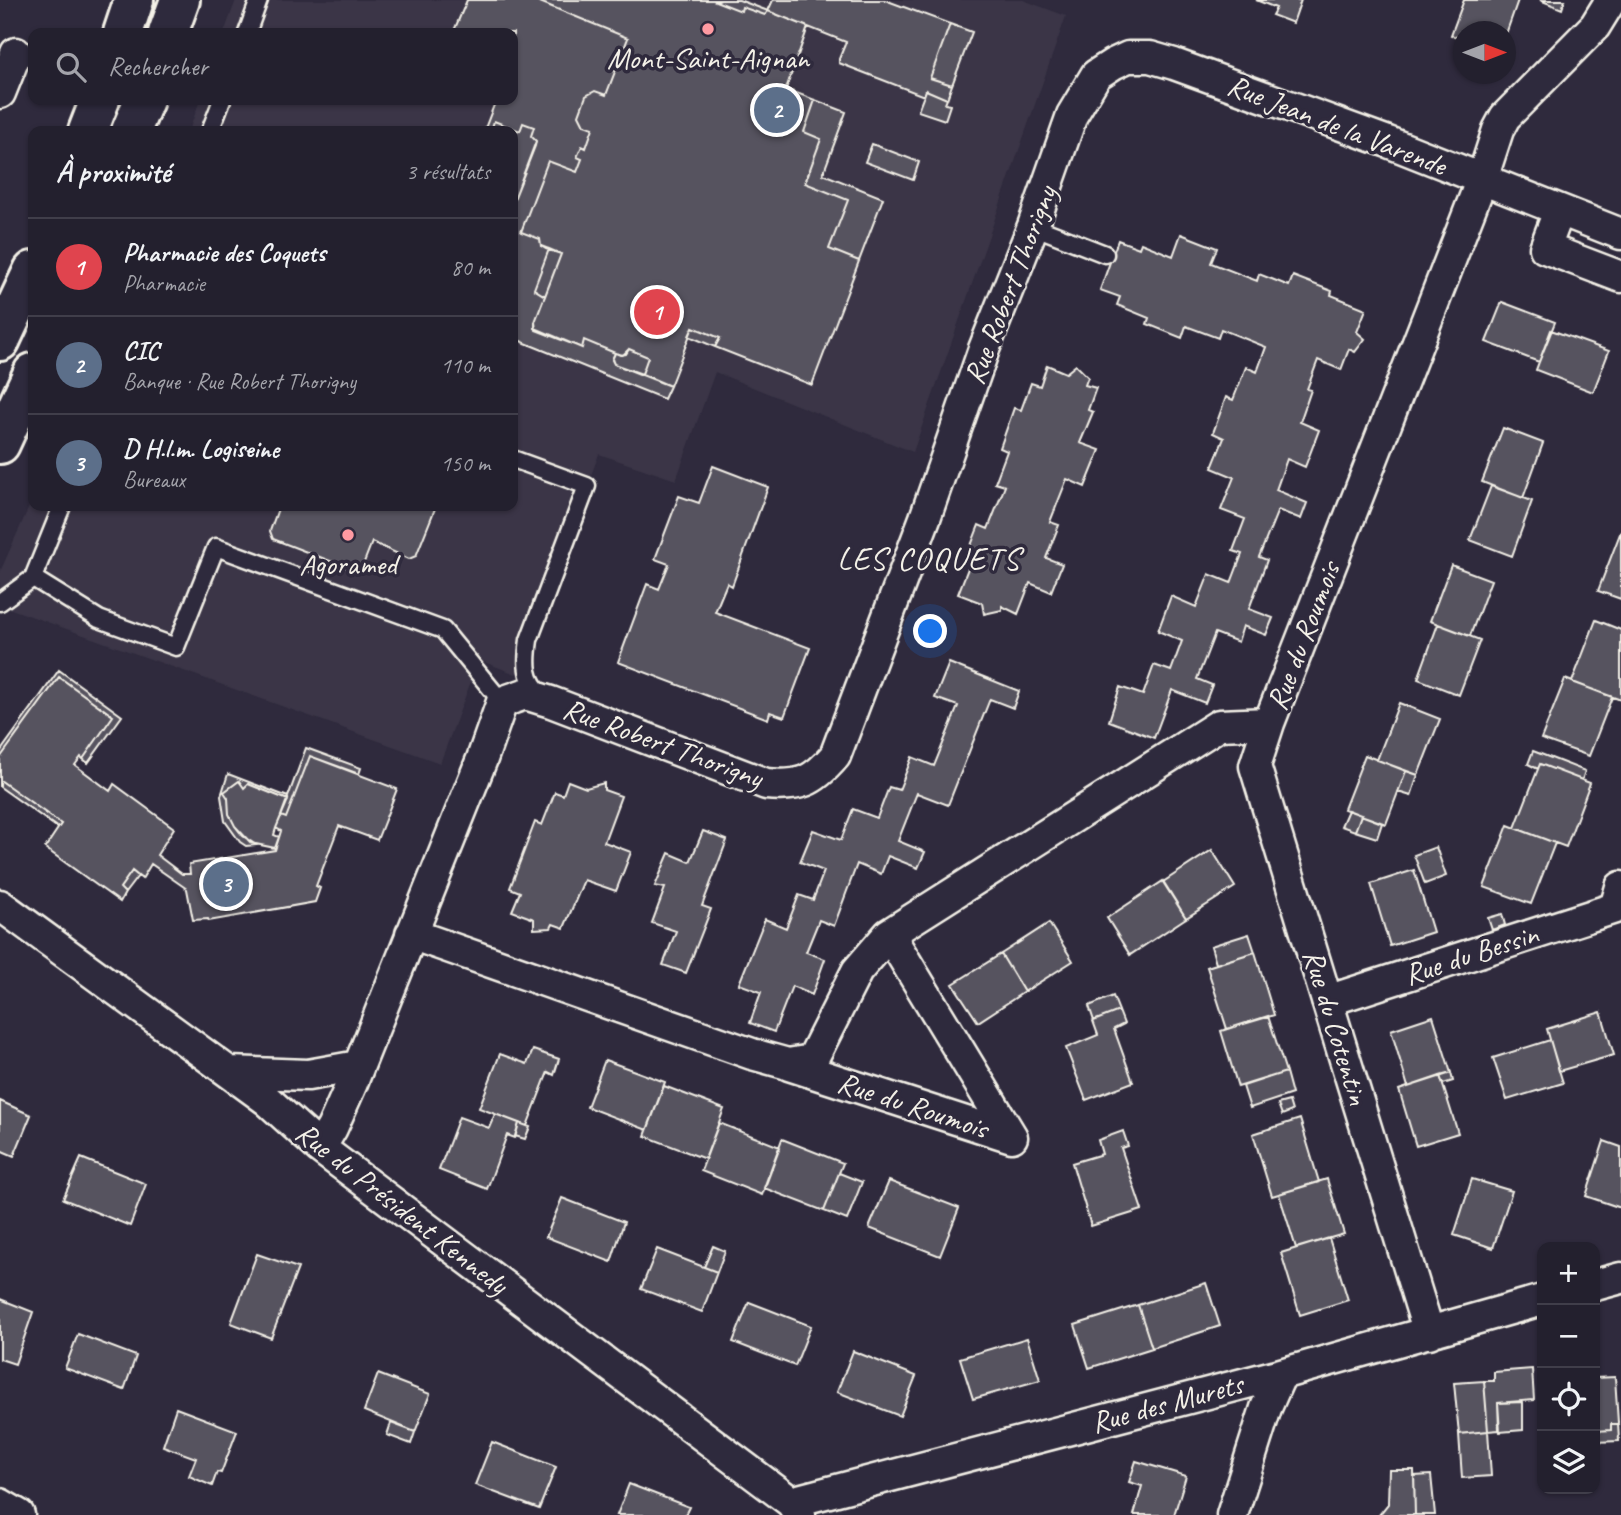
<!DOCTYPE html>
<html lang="fr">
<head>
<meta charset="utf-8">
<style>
	:root { --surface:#23202e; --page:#2b2836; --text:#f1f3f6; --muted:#a3a3aa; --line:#403e4a; --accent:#d93025 }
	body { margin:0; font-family:Caveat,sans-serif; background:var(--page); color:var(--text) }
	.controls { position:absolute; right:21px; bottom:21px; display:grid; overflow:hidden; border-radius:14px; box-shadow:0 2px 5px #0004 }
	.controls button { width:63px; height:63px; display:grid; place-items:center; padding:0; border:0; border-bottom:2px solid var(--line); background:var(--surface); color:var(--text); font:35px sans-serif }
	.compass { position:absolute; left:1453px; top:21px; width:63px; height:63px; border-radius:50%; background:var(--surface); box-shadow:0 2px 5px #0004; rotate:90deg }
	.you { position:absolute; left:931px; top:632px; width:24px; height:24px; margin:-18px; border:5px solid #fff; border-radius:50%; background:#1a73e8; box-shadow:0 0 0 10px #1a73e833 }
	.badge { display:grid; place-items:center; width:46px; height:46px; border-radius:50%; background:var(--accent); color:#fff; font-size:23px; font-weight:700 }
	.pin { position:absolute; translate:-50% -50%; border:4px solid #fff; box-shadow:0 2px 7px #0006 }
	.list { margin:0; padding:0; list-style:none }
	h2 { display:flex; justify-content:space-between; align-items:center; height:91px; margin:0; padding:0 28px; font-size:30px }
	h2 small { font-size:23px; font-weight:400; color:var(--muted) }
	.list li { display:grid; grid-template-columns:46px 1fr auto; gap:21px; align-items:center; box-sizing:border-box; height:98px; padding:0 28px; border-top:2px solid var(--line) }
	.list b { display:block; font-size:26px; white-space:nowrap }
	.list p { margin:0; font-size:23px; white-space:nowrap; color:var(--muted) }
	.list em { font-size:23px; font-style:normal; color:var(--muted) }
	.icon { flex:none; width:38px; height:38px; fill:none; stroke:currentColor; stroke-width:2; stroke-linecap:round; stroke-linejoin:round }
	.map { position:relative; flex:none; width:1621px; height:1515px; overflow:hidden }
	.search { position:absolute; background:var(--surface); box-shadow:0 2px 5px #0004; left:28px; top:28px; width:490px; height:77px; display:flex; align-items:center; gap:18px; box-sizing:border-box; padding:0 24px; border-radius:14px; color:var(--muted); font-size:26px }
	.panel { position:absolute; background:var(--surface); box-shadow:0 2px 5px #0004; left:28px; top:126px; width:490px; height:385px; border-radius:14px }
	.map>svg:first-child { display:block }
	.built { fill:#3b3647 }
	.building { fill:#56525f; stroke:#f4f1e8; stroke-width:2 }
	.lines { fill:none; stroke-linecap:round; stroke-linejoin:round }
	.lane-casing { stroke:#f4f1e8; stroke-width:21 }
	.street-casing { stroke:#f4f1e8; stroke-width:35 }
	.secondary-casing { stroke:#f4f1e8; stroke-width:44 }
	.lane { stroke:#2f2a3d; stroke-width:16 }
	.street { stroke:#2f2a3d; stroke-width:30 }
	.secondary { stroke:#2f2a3d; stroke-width:38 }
	.poi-dot { fill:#ff9aa2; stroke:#2f2a3d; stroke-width:2.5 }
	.labels { text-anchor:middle; stroke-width:7; stroke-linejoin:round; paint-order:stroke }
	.poi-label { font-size:30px; fill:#f4f1e8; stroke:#2f2a3d }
	.street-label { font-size:30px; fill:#f4f1e8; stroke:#2f2a3d }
	.neighbourhood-label { font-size:32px; letter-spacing:2px; fill:#f4f1e8; stroke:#2f2a3d }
</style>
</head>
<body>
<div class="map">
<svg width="1621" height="1515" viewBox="0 0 1621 1515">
	<rect width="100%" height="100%" fill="#2f2a3d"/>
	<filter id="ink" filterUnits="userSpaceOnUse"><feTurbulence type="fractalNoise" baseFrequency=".0143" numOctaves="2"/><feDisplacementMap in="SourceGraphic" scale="14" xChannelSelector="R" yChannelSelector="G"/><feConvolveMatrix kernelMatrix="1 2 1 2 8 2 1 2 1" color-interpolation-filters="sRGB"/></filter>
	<g filter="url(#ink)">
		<path class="built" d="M236,0H1023L1066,16L913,452L715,372L676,480L599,454L516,674L479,660L440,763L0,605V572L33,498V506H513V131H189L200,100H513V33H224Z"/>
		<path class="building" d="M467,0H535L628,38L606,95L595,91L586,96L579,115L584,125L593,128L586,148L582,146L577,157L582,159L577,172L548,161L521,232L540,239L541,246L549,249L534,289L545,296L535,322L536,330L582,348L584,340L615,353L612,359L614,364L670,386L664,399L513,338V202L536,141L531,136L534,127L523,123L520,131L494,121L491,131H484L496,100H513V33H453Z
			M535,0H713L741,11L742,7L765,15L768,11L808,27L786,89L815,100L804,132L821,139L805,183L848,200L829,249L859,261L812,385L715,347L720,338L693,327L670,386L642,374L648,357L629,349L626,354L620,355L584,340L582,348L535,328V322L561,254L546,249L541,246L540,239L521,232L548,161L577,172L582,159L577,157L582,146L586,148L593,128L584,125L579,115L586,96L595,91L606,95L628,38Z
			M713,0H739L768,11L765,15L742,7L741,11Z
			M773,0H885L950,24L930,78L952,85L947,99L926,90L924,96L839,63V59L846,42L768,11Z
			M1256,0H1301L1293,23L1272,15L1276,8Z
			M1464,0H1518L1506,34V32H1464V40L1451,35Z
			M1540,0H1565L1562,9Z
			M950,24L972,32L952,85L930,78Z
			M926,90L947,99L945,104L950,105L945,120L918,111Z
			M815,100L846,112L823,174L883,198L859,261L829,249L848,200L805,183L821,139L804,132Z
			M494,121L520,131L523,123L534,127L531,136L536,141L535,146L513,202V131H491Z
			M872,144L919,162L913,180L865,162Z
			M1181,234L1217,248L1211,263L1257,281L1259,274L1289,286L1293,276L1332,291L1331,295L1366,309L1357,332L1365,339L1355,352L1349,349L1341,370L1318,360L1307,389L1311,390L1300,422L1319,430L1305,467L1287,459L1276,490L1307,503L1301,519L1278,510L1259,557L1267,560L1249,609L1273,618L1266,635L1243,626L1238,642L1215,633L1197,679L1212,685L1205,703L1172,690L1154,738L1109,721L1120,687L1143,695L1154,665L1171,671L1182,641L1158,631L1171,596L1196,607L1209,574L1231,583L1242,554L1233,551L1245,519L1221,510L1234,477L1212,468L1224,438L1213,433L1226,397L1233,400L1246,367L1257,372L1266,347L1221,329L1218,338L1186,326L1182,338L1147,324L1149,318L1117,305L1120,297L1100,290L1118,240L1139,248L1141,243L1173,256Z
			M549,249L561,254L545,296L534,289Z
			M1502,302L1555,322L1539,362L1486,342Z
			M693,327L720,338L715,347L689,336Z
			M1551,330L1609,351L1593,392L1536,370Z
			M629,349L648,357L642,374L614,364L612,360L615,353L623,355Z
			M1047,365L1066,373L1076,365L1088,377L1085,385L1096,388L1088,410L1093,412L1080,443L1100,450L1085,487L1067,479L1050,522L1059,525L1046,558L1062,564L1051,592L1030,583L1018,614L1002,606V610L984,614L982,603L958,594L970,563L965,561L979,525L988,529L1005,486L995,483L1007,451L1000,448L1014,408L1021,410L1031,383L1040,386Z
			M1503,428L1543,443L1523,498L1482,482Z
			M713,466L768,487L732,586L727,583L715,612L810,648L784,717L770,712L768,719L618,662L647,584L659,589L669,564L655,559L679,496L699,503Z
			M1491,486L1532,501L1512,556L1470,540Z
			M279,506H436L416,556L409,559L372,542L363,565L356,571L273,539L270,531Z
			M1621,531V599L1598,591Z
			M1451,565L1491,580L1470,636L1430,621Z
			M1596,620L1621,630V700L1572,682Z
			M1438,624L1480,640L1459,695L1418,679Z
			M949,663L1019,691L1013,708L990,699L948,805L917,793L898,841L925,852L918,868L888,856L881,874L857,864L834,926L819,920L806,952L825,959L812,995L792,986L774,1032L750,1023L761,992L739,984L765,919L786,928L799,895L813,900L824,871L800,862L813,830L841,840L853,809L877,818L889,787L899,790L912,757L934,766L958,706L935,698Z
			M59,670L122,716L88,763L83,759L113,716L59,677L0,758V752Z
			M59,677L113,716L83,759L81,757L75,765L110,791L114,784L174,828L157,855L182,874H190L189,864L275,850L281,831L276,828L281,816L286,818L310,756L397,789L377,840L339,826L316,886L320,888L315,902L209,921L208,919L193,920L187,889L151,864L142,879L132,871L120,888L125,893L120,902L45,848L61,824L0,780V758Z
			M1565,679L1612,697L1589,756L1541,739Z
			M1399,703L1440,719L1418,775L1377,760Z
			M306,748L361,768L359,774L310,756L286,818L281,816Z
			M1533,751L1585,771L1582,780L1540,764L1538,769L1528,764Z
			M1365,755L1406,771L1386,824L1344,809Z
			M1540,764L1590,783L1566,847L1515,828Z
			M1406,771L1418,775L1411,796L1398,792Z
			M228,774L288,797V800L248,784L244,788L239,781L224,792L228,798L229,814L235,826L243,836L256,845L246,846L240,842L225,821L221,796Z
			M0,780L61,824L58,828L0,787Z
			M239,781L244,788L248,784L288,800L276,828L274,835L279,837L275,848L251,843L235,826L229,814L228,798L224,792Z
			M568,781L586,788L604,783V790L621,796L604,842L631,852L616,891L584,880L564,928L553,924L551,928L534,929V919L512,911L520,892L510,888L535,822L542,825L555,792L563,795Z
			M1348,810L1361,815L1355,831L1341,826Z
			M1361,815L1382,823L1377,838L1355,831Z
			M1508,825L1555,843L1531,904L1484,887Z
			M703,831L727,840L702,906L711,909L686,973L663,965L676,931L652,923L665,888L655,886L669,853L690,862Z
			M1436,847L1446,876L1425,884L1414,855Z
			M1212,850L1235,887L1186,918L1163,882Z
			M1414,870L1433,932L1390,946L1371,884Z
			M132,871L138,876L125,893L120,888Z
			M1163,881L1186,918L1130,955L1107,918Z
			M1502,914L1505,925L1492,930L1488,918Z
			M1049,923L1073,961L1024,992L1001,954Z
			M1249,934L1255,952L1216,964L1211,946Z
			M1255,952L1274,1015L1227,1029L1207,967Z
			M1001,954L1024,992L978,1022L953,984Z
			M1113,996L1119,1011L1094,1021L1089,1006Z
			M1119,1011L1124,1024L1114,1029L1133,1082L1086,1100L1066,1048L1098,1035L1093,1021Z
			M1601,1012L1614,1055L1559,1071L1547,1029Z
			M1268,1016L1286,1072L1238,1087L1221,1031Z
			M1433,1016L1451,1073L1408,1087L1391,1030Z
			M1550,1040L1563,1083L1507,1100L1493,1058Z
			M533,1050L559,1059L554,1075L548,1072L527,1126L479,1108L500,1054L527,1064Z
			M605,1060L665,1082L647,1130L587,1107Z
			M1286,1072L1292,1094L1250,1108L1243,1086Z
			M1451,1073L1453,1081L1443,1084L1440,1076Z
			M1440,1076L1458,1133L1416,1146L1399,1090Z
			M664,1086L724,1109L705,1159L645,1136Z
			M0,1101L31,1115L14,1156L0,1150Z
			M1289,1101L1292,1111L1282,1115L1278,1104Z
			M495,1114L519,1123L515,1138L507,1135L487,1189L439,1170L459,1117L489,1128Z
			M1300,1119L1319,1182L1272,1196L1253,1134Z
			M519,1123L530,1127L525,1139L515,1136Z
			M719,1123L780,1147L762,1195L701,1171Z
			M1123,1131L1128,1146L1121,1148L1142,1210L1091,1226L1072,1163L1102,1154L1098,1140Z
			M782,1139L843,1163L824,1211L764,1188Z
			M1604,1141L1621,1147V1208L1586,1196Z
			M81,1158L146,1184L130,1226L63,1199Z
			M839,1173L862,1182L847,1220L824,1211Z
			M1327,1179L1344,1234L1296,1248L1279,1194Z
			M1472,1179L1512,1191L1493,1248L1454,1235Z
			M889,1181L959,1208L940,1256L869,1228Z
			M562,1198L624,1222L611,1262L546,1237Z
			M1329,1238L1348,1300L1300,1315L1281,1253Z
			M713,1246L725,1251L717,1272L704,1267Z
			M657,1249L717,1272L702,1312L641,1289Z
			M257,1254L298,1268L271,1338L231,1323Z
			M1206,1283L1220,1326L1152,1348L1138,1305Z
			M0,1299L33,1312L15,1364L0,1359Z
			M749,1302L811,1326L795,1366L733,1342Z
			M1138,1305L1152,1348L1089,1368L1075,1325Z
			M78,1334L136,1356L124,1390L65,1368Z
			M1027,1338L1040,1380L973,1399L960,1358Z
			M853,1351L916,1376L900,1416L837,1392Z
			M1532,1369L1534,1400L1498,1403L1499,1430L1488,1431L1484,1381H1494V1372Z
			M378,1374L430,1394L415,1432L364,1411Z
			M1615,1377L1618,1423L1611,1424V1430L1595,1431V1406H1597L1595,1378Z
			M1484,1381L1488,1431L1459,1434L1454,1383Z
			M1523,1402V1430L1500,1432L1498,1403Z
			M176,1408L237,1431L221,1473L217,1472L212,1486L189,1476L196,1458L163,1446Z
			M391,1423L415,1432L411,1444L387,1435Z
			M1618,1423L1619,1441L1595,1442V1431L1611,1430V1424Z
			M1488,1431L1491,1476L1462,1478L1459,1434Z
			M492,1442L556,1467L539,1509L475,1485Z
			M1136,1461L1186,1476L1174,1515H1134L1142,1486L1129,1482Z
			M1389,1470H1414L1415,1515H1379L1388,1504Z
			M1431,1475L1435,1515H1415L1414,1476Z
			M629,1484L689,1507L685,1515H617Z"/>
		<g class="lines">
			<defs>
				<path id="lane" d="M247,33L259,0
					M210,131L222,100
					M1033,226L1105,254
					M513,459L587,486L529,640C526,661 524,681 544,696
					M33,578L99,619L176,647L216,547L443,630L502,702
					M0,602L33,578L62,506"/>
				<path id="street" d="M0,93L16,53
					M1559,211L1545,248L1621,277
					M1269,723L1255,766L1429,1333
					M0,905L267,1100L320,1148L791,1502L800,1515
					M411,934L752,1054L788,1064L812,1060L857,971L889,934L1219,725L1269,723L1482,179L1498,130L1505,117L1595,26L1611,0
					M1327,1001L1615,908L1621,887
					M789,1065L1012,1137L889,934
					M229,1072L308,1075L358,1066
					M320,1148L332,1128L352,1083L482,759L502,702L525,694L551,702L766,784C800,787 813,782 835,756L925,518L984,349L1033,226L1072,115L1096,75L1113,64L1128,57H1150L1174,64L1388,142L1621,234
					M1595,1285L1621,1278
					M791,1502L1281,1374L1542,1300
					M0,1504L19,1515
					M1232,1515L1266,1408L1281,1374"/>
				<path id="secondary" d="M123,33L134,0
					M168,33L180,0
					M88,131L100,100
					M131,131L144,100
					M0,341L33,271
					M0,444L33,373"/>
			</defs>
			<use href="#lane" class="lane-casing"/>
			<use href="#street" class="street-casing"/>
			<use href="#secondary" class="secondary-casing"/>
			<use href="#lane" class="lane"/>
			<use href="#street" class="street"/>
			<use href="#secondary" class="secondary"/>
		</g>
	</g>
	<g class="poi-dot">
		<circle cx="708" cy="29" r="7"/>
		<circle cx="348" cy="535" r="7"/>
	</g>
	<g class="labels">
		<g class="poi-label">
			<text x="708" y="68">Mont-Saint-Aignan</text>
			<text x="348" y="574">Agoramed</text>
		</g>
		<g class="street-label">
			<text transform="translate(1337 125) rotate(21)" y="10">Rue Jean de la Varende</text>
			<text transform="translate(1010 285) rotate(-69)" y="10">Rue Robert Thorigny</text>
			<text transform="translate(1303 636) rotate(-69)" y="10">Rue du Roumois</text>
			<text transform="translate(663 743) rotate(20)" y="10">Rue Robert Thorigny</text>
			<text transform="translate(1471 954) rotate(-18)" y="10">Rue du Bessin</text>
			<text transform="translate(1336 1027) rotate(73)" y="10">Rue du Cotentin</text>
			<text transform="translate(913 1105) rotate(18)" y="10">Rue du Roumois</text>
			<text transform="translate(402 1208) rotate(38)" y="10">Rue du Président Kennedy</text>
			<text transform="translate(1167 1403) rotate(-15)" y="10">Rue des Murets</text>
		</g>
		<g class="neighbourhood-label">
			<text x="929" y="569">LES COQUETS</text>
		</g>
	</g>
</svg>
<div class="controls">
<button>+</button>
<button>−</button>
<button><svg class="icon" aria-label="locate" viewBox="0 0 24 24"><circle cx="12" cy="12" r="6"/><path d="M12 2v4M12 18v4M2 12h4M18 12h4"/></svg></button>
<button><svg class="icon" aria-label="layers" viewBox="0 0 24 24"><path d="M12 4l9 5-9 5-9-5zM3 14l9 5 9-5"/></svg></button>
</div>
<svg class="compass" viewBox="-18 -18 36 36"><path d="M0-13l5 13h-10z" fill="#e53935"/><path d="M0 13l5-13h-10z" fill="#a3a3aa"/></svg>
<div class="you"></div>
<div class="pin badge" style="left:657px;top:312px;background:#e0444e">1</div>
<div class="pin badge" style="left:777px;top:110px;background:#5c6f8a">2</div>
<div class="pin badge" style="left:226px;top:884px;background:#5c6f8a">3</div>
<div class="search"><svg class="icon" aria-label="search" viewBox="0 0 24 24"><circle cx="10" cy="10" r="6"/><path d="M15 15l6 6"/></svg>Rechercher</div>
<section class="panel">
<h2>À proximité<small>3 résultats</small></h2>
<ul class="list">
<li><span class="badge" style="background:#e0444e">1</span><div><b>Pharmacie des Coquets</b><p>Pharmacie</p></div><em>80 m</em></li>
<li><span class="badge" style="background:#5c6f8a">2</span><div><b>CIC</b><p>Banque · Rue Robert Thorigny</p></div><em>110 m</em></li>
<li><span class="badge" style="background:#5c6f8a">3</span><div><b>D H.l.m. Logiseine</b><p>Bureaux</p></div><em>150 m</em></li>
</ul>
</section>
</div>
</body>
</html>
